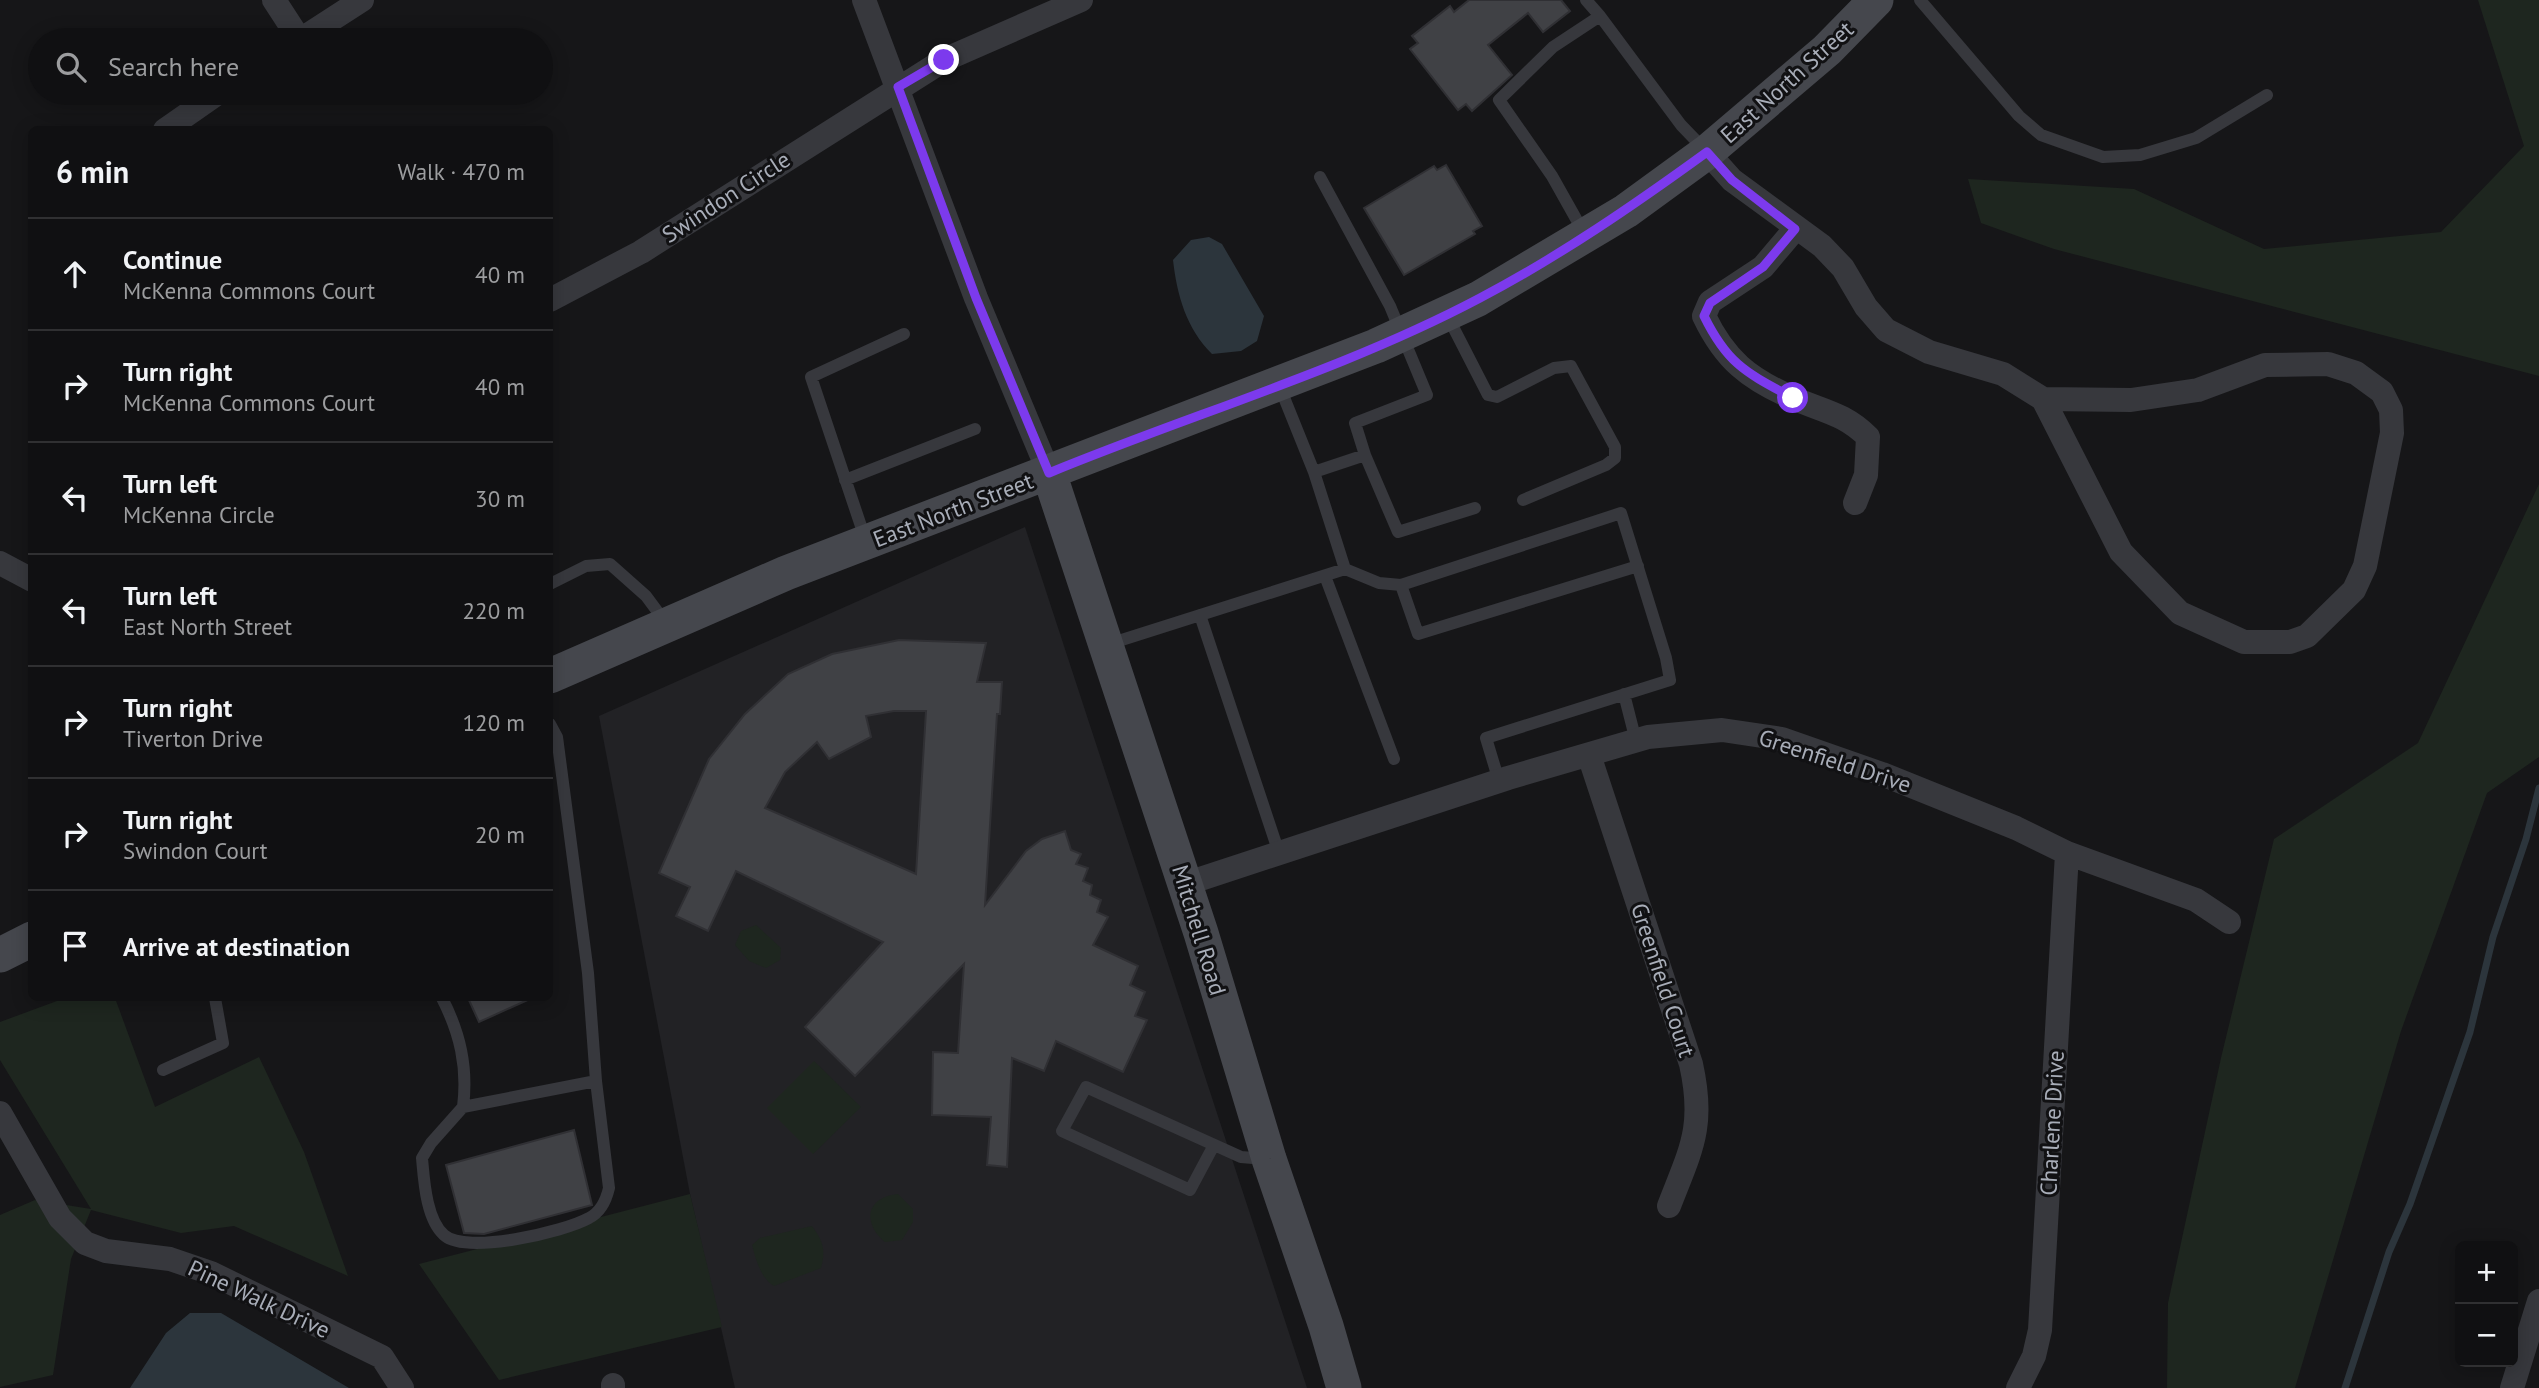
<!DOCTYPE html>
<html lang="en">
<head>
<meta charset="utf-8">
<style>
	:root { --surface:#101012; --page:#19191b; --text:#f1f3f6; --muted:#9c9d9f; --line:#303032 }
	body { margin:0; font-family:"PT Sans",sans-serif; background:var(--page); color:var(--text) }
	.controls { position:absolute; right:21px; bottom:21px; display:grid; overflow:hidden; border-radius:10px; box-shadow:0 4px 18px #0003 }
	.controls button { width:63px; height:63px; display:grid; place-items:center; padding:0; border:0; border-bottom:2px solid var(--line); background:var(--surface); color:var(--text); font:35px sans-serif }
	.stop { position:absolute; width:21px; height:21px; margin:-16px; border:5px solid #7c3aed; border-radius:50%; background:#fff }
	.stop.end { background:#7c3aed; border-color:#fff; box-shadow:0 2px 7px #0008 }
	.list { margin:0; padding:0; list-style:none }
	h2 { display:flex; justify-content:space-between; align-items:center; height:91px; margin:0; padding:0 28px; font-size:30px }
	h2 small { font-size:23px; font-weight:400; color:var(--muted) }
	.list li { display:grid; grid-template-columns:46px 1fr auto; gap:21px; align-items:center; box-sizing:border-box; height:112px; padding:0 28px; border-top:2px solid var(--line) }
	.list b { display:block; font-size:26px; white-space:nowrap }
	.list p { margin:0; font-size:23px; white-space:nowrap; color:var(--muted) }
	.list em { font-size:23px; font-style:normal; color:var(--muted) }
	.icon { flex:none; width:38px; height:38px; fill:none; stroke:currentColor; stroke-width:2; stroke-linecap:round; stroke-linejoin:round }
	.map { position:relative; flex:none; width:2539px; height:1388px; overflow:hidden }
	.search { position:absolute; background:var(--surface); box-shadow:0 4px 18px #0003; left:28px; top:28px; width:525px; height:77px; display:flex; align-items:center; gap:18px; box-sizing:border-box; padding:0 24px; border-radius:38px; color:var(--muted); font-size:26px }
	.panel { position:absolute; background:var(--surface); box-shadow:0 4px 18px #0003; left:28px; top:126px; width:525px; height:875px; border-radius:10px }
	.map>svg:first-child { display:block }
	.built { fill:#222225 }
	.green { fill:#1e261f }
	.water { fill:#2c353c }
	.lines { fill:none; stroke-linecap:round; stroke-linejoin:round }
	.stream { stroke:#2c353c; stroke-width:7 }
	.building { fill:#404145; stroke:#303034; stroke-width:2; fill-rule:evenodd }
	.lane { stroke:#37383d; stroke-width:12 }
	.street { stroke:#37383d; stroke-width:24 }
	.secondary { stroke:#45474d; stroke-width:35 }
	.route { stroke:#7c3aed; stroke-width:9 }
	.labels { text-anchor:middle; stroke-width:6; stroke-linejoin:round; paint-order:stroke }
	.street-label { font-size:23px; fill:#a8adb8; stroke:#111113 }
</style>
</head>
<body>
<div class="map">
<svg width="2539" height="1388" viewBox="0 0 2539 1388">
	<rect width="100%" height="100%" fill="#161618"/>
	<path class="built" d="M1025,527L1307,1388H735L690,1194L599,716Z"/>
	<path class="green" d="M2478,0H2539V376L2054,249L1981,223L1968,179L2134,189L2264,249L2441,232L2524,146Z
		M2539,484V757L2487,793L2401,1031L2295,1388H2167L2168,1303L2221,1058L2274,839L2418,743Z
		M756,925L781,948L780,960L766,968L749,961L735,945L741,931Z
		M65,998H115L155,1107L259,1057L304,1152L348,1276L234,1226L181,1233L91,1210L71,1259L53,1375L0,1387V1215L35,1200L91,1209L0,1060V1022Z
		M814,1061L861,1107L813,1154L767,1108Z
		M690,1194L722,1327L499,1380L419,1264Z
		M898,1194L913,1209V1222L902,1240L885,1242C862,1223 866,1197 898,1194Z
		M812,1226C823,1241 826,1250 821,1268L774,1286C760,1277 756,1260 752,1245L760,1238Z"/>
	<path class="water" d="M1209,237L1222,244L1264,316L1257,341L1241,351L1212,354C1186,328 1177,295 1173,260L1191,240Z
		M190,1313H221L349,1388H130L166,1333Z"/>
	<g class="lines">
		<path class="stream" d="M2345,1388L2389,1252L2410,1204L2470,1032L2493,937L2526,839L2539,788"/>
	</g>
	<path class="building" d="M1469,0H1561L1570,11L1543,32L1528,13L1488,45L1512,75L1472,111L1466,104L1458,110L1410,49L1418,43L1412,36L1450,6L1454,12Z
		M1446,165L1482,226L1473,231L1475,234L1404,275L1364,208L1434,166L1437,170Z
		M899,640L986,643L977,682H1002L1000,714H997L985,905L1026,851L1042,839L1065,831L1071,850L1081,854L1076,864L1088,868L1083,881L1092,885L1090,895L1101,900L1097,912L1108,917L1093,945L1138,966L1130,985L1145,992L1135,1016L1147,1020L1123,1072L1056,1041L1044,1071L1012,1058L1007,1167L987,1165L991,1117L932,1115L933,1052L958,1053L964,964L855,1076L805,1027L883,942L736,871L708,931L676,916L690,887L659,873L709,759L745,714L788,674L832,654ZM894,711H926L916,874L765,808L785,772L817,742L829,759L871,737L866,716Z
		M468,998H532L479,1022Z
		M574,1130L592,1205L484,1234L464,1233L446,1165Z"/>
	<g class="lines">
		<path class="lane" d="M1586,0L1600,16
			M1920,0L2019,116L2041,135L2103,157L2140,155L2196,138L2267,95
			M1584,233L1552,176L1499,100L1553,47L1600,16L1681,125L1706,151
			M1448,317L1488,395L1497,397L1554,368L1571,366L1615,447V458L1606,465L1523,500
			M1365,455L1398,532L1475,508
			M1314,472L1365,455L1355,423L1427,395L1390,306L1320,177
			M845,480L975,429
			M866,541L811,377L904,334
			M1345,569L1379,583L1401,585L1621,513L1666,658L1670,680L1486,738L1499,781
			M1325,576L1394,759
			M550,584L586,566L610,564L646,596L666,623
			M1401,585L1418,634L1638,566
			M1200,615L1279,853
			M1109,644L1345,569L1314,472L1279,385
			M1624,694L1636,741
			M442,998C460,1033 468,1067 463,1107L596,1081L588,973L557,737L550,724
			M163,1070L223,1043L215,998
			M463,1107L431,1143L422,1158C424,1180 426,1219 444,1235C466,1255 564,1232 589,1218C601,1212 606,1201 609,1188L596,1081
			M1214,1145L1190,1190L1062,1131L1086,1087L1241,1157L1265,1159"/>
		<path class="street" d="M274,0L300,40L362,0
			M864,0L976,298L1049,473
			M165,130L218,93
			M1707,152L1732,180L1822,246L1843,268L1866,307L1886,330L1929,352L2003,374L2043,399L2131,400L2198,390L2265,365L2328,364L2356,373L2382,392L2391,410L2392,433L2365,566L2354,590L2307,636L2290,642H2244L2180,613L2121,552L2043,399
			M1795,229L1763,267L1710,302L1704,316C1725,360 1749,379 1793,398C1822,411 1844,413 1868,437L1866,475L1855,503
			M550,300L641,252L944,60L1081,0
			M0,563L32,580
			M1589,755L1691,1064C1705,1127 1691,1149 1669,1206
			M1185,884L1508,778L1648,737L1722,730L1782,739L1882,774L2016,828L2067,853L2196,900L2229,922
			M0,1113L60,1218L85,1243L106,1251L170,1259L211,1273L382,1357L402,1388
			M613,1385V1388
			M2018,1388L2034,1356L2040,1330L2067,853
			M2512,1388L2539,1301"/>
		<path class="secondary" d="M1049,473L1201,933L1269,1159L1326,1326L1344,1388
			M550,676L786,573L1376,346L1478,299L1626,211L1707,152L1827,50L1876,0
			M0,955L32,939"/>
	</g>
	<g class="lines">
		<path class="route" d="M944,60L898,87L976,298L1049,473C1192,414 1344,370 1480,298C1560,256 1634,205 1707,152L1732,180L1795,229L1763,267L1710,303L1704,316C1728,365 1747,373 1793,398"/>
	</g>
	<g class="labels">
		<g class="street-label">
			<text transform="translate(1787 82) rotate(-42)" y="8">East North Street</text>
			<text transform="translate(726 197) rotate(-33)" y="8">Swindon Circle</text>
			<text transform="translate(953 510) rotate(-21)" y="8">East North Street</text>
			<text transform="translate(1835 761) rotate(18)" y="8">Greenfield Drive</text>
			<text transform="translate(1199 930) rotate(73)" y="8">Mitchell Road</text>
			<text transform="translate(1663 980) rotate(72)" y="8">Greenfield Court</text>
			<text transform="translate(2052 1123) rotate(-87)" y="8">Charlene Drive</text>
			<text transform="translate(259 1299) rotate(25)" y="8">Pine Walk Drive</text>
		</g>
	</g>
</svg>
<div class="controls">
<button>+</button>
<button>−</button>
</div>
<div class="stop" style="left:1793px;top:398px"></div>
<div class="stop end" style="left:944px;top:60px"></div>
<div class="search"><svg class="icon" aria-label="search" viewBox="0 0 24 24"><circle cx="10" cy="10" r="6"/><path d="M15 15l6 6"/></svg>Search here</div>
<section class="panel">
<h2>6 min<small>Walk · 470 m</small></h2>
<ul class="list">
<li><svg class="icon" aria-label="ahead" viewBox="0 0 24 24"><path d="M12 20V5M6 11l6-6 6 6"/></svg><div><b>Continue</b><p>McKenna Commons Court</p></div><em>40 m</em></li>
<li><svg class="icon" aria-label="right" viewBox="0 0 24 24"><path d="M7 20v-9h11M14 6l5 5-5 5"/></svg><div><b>Turn right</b><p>McKenna Commons Court</p></div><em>40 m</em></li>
<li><svg class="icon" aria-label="left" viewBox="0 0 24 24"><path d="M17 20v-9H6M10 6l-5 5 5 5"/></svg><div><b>Turn left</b><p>McKenna Circle</p></div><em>30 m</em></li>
<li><svg class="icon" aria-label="left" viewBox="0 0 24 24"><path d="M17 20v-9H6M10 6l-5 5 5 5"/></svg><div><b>Turn left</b><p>East North Street</p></div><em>220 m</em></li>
<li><svg class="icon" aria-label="right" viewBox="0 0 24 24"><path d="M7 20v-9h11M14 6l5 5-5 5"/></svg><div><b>Turn right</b><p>Tiverton Drive</p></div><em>120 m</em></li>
<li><svg class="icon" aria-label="right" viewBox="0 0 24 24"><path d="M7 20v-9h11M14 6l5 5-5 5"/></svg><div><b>Turn right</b><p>Swindon Court</p></div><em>20 m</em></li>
<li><svg class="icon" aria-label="arrive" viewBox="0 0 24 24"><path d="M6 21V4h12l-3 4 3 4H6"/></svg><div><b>Arrive at destination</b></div></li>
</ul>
</section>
</div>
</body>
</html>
